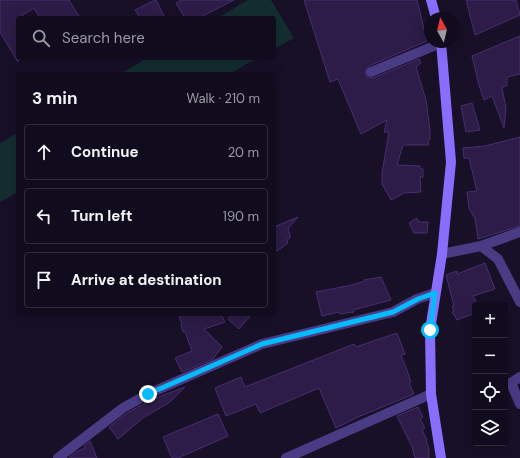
<!DOCTYPE html>
<html lang="en">
<head>
<meta charset="utf-8">
<style>
	:root { --surface:#110c1d; --page:#1a1526; --text:#f1f3f6; --muted:#9c9ba4; --line:#302c3b }
	body { margin:0; font-family:"DM Sans",sans-serif; background:var(--page); color:var(--text) }
	.controls { position:absolute; right:12px; bottom:12px; display:grid; overflow:hidden; border-radius:4px; box-shadow:0 4px 16px #0002 }
	.controls button { width:36px; height:36px; display:grid; place-items:center; padding:0; border:0; border-bottom:1px solid var(--line); background:var(--surface); color:var(--text); font:20px sans-serif }
	.compass { position:absolute; left:424px; top:12px; width:36px; height:36px; border-radius:50%; background:var(--surface); box-shadow:0 4px 16px #0002; rotate:352deg }
	.stop { position:absolute; width:12px; height:12px; margin:-9px; border:3px solid #05bbfb; border-radius:50%; background:#fff }
	.stop.end { background:#05bbfb; border-color:#fff; box-shadow:0 1px 4px #0008 }
	.list { margin:0; padding:0; list-style:none }
	h2 { display:flex; justify-content:space-between; align-items:center; height:52px; margin:0; padding:0 16px; font-size:17px }
	h2 small { font-size:13px; font-weight:400; color:var(--muted) }
	.list li { display:grid; grid-template-columns:26px 1fr auto; gap:12px; align-items:center; box-sizing:border-box; height:56px; margin:0 8px 8px; padding:0 8px; border:1px solid var(--line); border-radius:4px }
	.list b { display:block; font-size:15px; white-space:nowrap }
	.list em { font-size:13px; font-style:normal; color:var(--muted) }
	.icon { flex:none; width:22px; height:22px; fill:none; stroke:currentColor; stroke-width:2; stroke-linecap:round; stroke-linejoin:round }
	.map { position:relative; flex:none; width:520px; height:458px; overflow:hidden }
	.search { position:absolute; background:var(--surface); box-shadow:0 4px 16px #0002; left:16px; top:16px; width:260px; height:44px; display:flex; align-items:center; gap:10px; box-sizing:border-box; padding:0 14px; border-radius:4px; color:var(--muted); font-size:15px }
	.panel { position:absolute; background:var(--surface); box-shadow:0 4px 16px #0002; left:16px; top:72px; width:260px; height:244px; border-radius:4px }
	.map>svg:first-child { display:block }
	.green { fill:#132d31 }
	.building { fill:#2c1c47; stroke:#472e73 }
	.lines { fill:none; stroke-linecap:round; stroke-linejoin:round }
	.minor { stroke:#4a3b85; stroke-width:10 }
	.secondary { stroke:#896efd; stroke-width:10 }
	.route { stroke:#05bbfb; stroke-width:5 }
</style>
</head>
<body>
<div class="map">
<svg width="520" height="458" viewBox="0 0 520 458">
	<rect width="100%" height="100%" fill="#171027"/>
	<path class="green" d="M248,0H271L294,38L274,49V18H217Z
		M147,58H258L229,74H120Z
		M18,133V192L0,202V143Z"/>
	<path class="building" d="M0,0H69L80,18H40L34,8L18,18V62L0,32Z
		M155,0H156L165,18H140L135,10Z
		M181,0H234L199,18H185L176,3Z
		M304,0H417L427,41L369,66L365,72L367,77L373,78L419,59L421,63L416,67L426,100L430,130V139L428,140L429,145H403L397,165L420,166V169H423V177H420L421,192L404,193L391,200L382,184V173L389,132H384L387,120L361,134L338,79L330,82Z
		M466,0H516L520,15L475,35Z
		M520,36V74L507,77V85L502,88L506,108L504,128L492,96L484,100L479,85L472,56Z
		M472,103L480,130L466,132L461,106Z
		M520,137V226L478,239L475,219L469,208L467,192L477,191L469,158H464L463,148L485,146Z
		M298,217L288,229L290,235V238L287,240L288,243L274,253V227Z
		M417,218L419,222H428L427,233H414L409,223Z
		M485,263L495,289L473,296L478,305H475V313L457,320L452,312L454,311L452,307L454,306L446,275L457,271V274Z
		M381,277L391,300L353,310L354,312L340,314L339,312L322,316L316,292L352,285L365,281L364,280Z
		M186,314H221L225,322L204,329L222,347L213,359L182,372L175,358L192,351L185,332H183L181,325L182,324L179,317Z
		M232,314H252L239,329L228,319Z
		M397,333L405,354L401,355L407,370L411,382L409,383L414,394L358,417L336,428L319,388L260,413L256,404L226,416L215,388L241,377L245,387L354,344L356,347Z
		M185,387L170,402L143,418L118,439L109,427L127,413L138,407L153,399Z
		M418,407L423,417L420,419L425,428L422,430L427,440L426,441L429,449V458H415L412,447L397,416Z
		M218,414L228,436L178,458H172L163,437Z
		M90,441L97,458H69L76,452L85,448L84,446Z"/>
	<g class="lines">
		<path class="minor" d="M371,72L441,43
			M481,246L520,232
			M442,254L481,246L498,259L520,302
			M520,377L511,383L520,404
			M58,458L123,408L148,394L262,344L393,312L417,299L435,293
			M286,458L431,394"/>
		<path class="secondary" d="M431,0L436,18
			M441,458L431,394L430,330L442,254L451,162L441,42"/>
	</g>
	<g class="lines">
		<path class="route" d="M148,394L262,344L393,312L418,299L435,293L430,330"/>
	</g>
</svg>
<div class="controls">
<button>+</button>
<button>−</button>
<button><svg class="icon" aria-label="locate" viewBox="0 0 24 24"><circle cx="12" cy="12" r="6"/><path d="M12 2v4M12 18v4M2 12h4M18 12h4"/></svg></button>
<button><svg class="icon" aria-label="layers" viewBox="0 0 24 24"><path d="M12 4l9 5-9 5-9-5zM3 14l9 5 9-5"/></svg></button>
</div>
<svg class="compass" viewBox="-18 -18 36 36"><path d="M0-13l5 13h-10z" fill="#e53935"/><path d="M0 13l5-13h-10z" fill="#9c9ba4"/></svg>
<div class="stop" style="left:430px;top:330px"></div>
<div class="stop end" style="left:148px;top:394px"></div>
<div class="search"><svg class="icon" aria-label="search" viewBox="0 0 24 24"><circle cx="10" cy="10" r="6"/><path d="M15 15l6 6"/></svg>Search here</div>
<section class="panel">
<h2>3 min<small>Walk · 210 m</small></h2>
<ul class="list">
<li><svg class="icon" aria-label="ahead" viewBox="0 0 24 24"><path d="M12 20V5M6 11l6-6 6 6"/></svg><div><b>Continue</b></div><em>20 m</em></li>
<li><svg class="icon" aria-label="left" viewBox="0 0 24 24"><path d="M17 20v-9H6M10 6l-5 5 5 5"/></svg><div><b>Turn left</b></div><em>190 m</em></li>
<li><svg class="icon" aria-label="arrive" viewBox="0 0 24 24"><path d="M6 21V4h12l-3 4 3 4H6"/></svg><div><b>Arrive at destination</b></div></li>
</ul>
</section>
</div>
</body>
</html>
